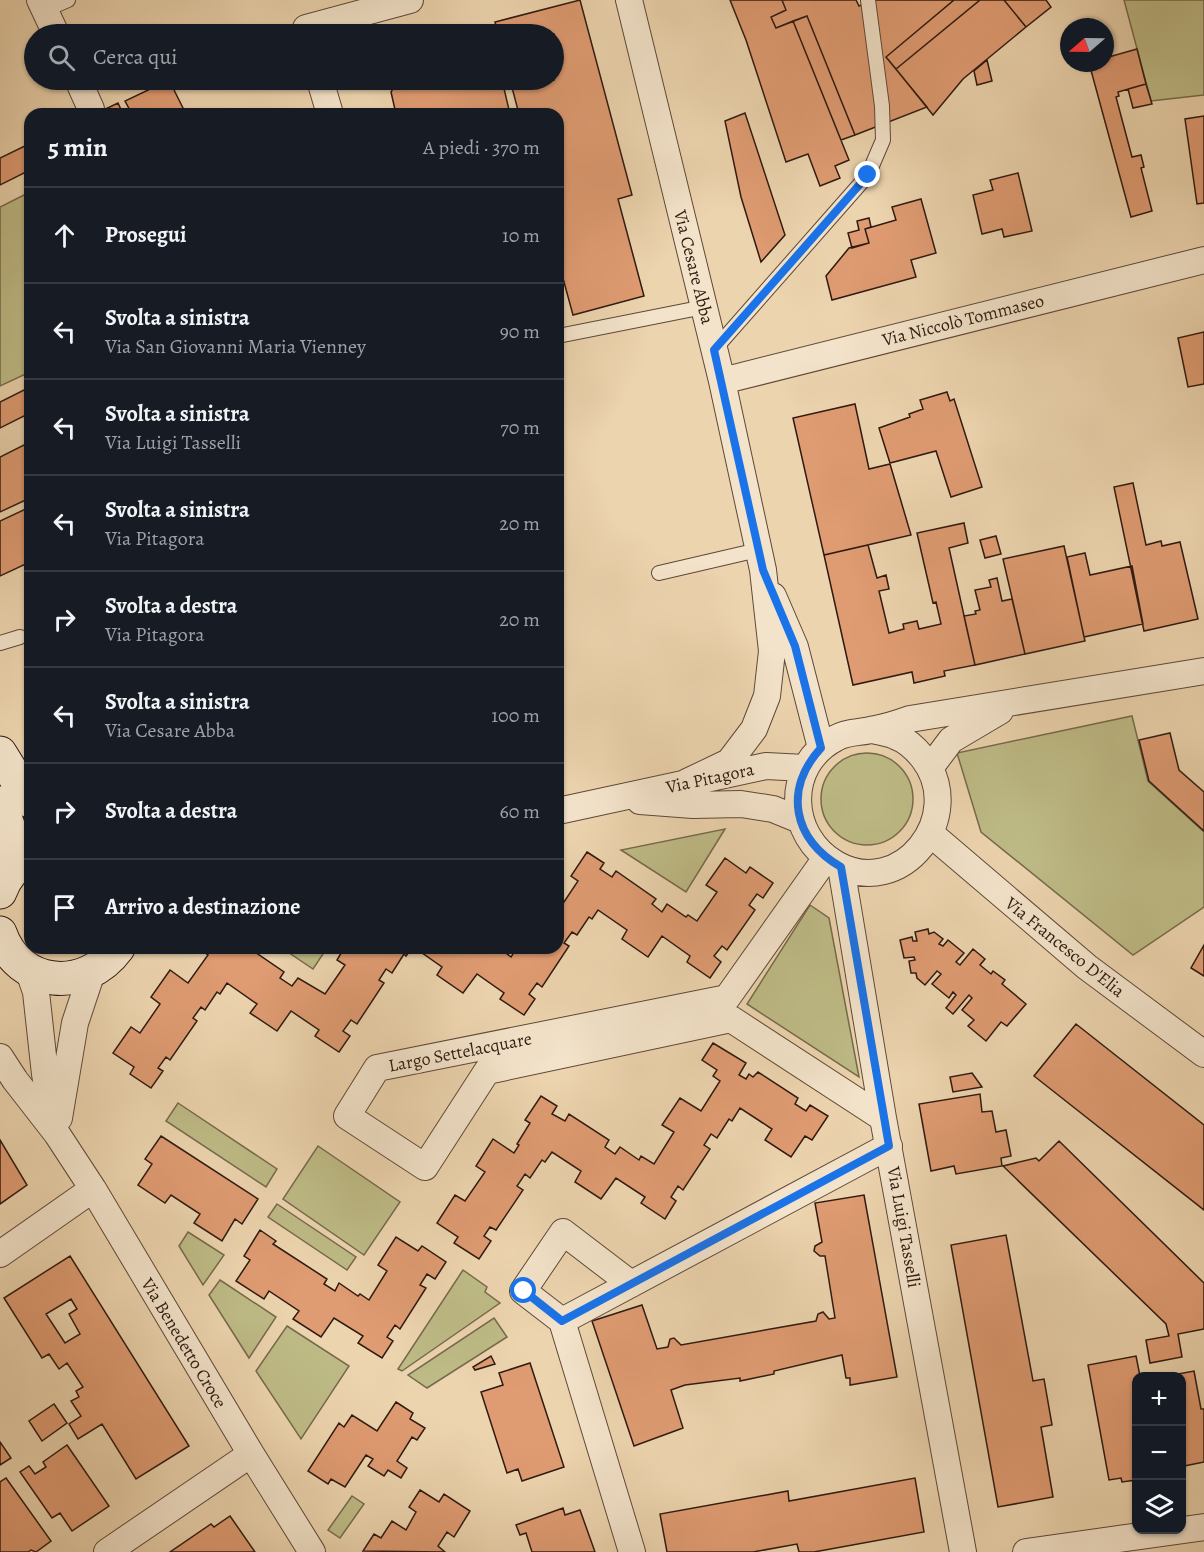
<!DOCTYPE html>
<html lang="it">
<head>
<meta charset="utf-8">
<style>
	:root { --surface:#171b24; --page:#242831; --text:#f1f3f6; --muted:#9ea1a6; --line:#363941 }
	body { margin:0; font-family:Alegreya,serif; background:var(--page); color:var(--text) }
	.controls { position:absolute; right:18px; bottom:18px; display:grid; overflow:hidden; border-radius:12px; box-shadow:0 2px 4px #0004 }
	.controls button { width:54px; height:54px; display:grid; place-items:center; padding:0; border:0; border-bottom:2px solid var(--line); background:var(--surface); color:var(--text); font:30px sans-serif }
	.compass { position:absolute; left:1060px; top:18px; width:54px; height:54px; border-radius:50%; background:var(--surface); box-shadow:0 2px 4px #0004; rotate:250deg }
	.stop { position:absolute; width:18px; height:18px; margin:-14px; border:4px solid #1a73e8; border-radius:50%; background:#fff }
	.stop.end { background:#1a73e8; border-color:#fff; box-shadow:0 2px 6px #0008 }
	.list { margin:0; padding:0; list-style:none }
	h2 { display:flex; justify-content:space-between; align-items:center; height:78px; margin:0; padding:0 24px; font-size:26px }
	h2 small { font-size:20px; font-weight:400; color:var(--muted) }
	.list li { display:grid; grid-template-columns:39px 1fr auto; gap:18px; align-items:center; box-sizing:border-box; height:96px; padding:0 24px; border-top:2px solid var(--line) }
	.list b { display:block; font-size:22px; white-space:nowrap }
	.list p { margin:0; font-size:20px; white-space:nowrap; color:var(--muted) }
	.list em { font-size:20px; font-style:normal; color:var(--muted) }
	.icon { flex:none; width:33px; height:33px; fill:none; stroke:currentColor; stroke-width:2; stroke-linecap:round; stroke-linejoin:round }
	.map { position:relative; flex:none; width:1204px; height:1552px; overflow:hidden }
	.search { position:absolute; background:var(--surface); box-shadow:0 2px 4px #0004; left:24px; top:24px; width:540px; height:66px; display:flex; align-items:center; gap:15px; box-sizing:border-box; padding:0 21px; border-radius:33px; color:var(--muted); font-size:22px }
	.panel { position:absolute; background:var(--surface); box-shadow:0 2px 4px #0004; left:24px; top:108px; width:540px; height:846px; border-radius:18px }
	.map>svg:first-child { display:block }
	.green { fill:#bebb86; stroke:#766a4c; stroke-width:1.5 }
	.building { fill:#df9b72; stroke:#2f1a11; stroke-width:1.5; fill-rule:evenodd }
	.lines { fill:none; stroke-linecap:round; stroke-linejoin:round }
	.lane-casing { stroke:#5e4838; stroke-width:16 }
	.street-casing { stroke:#5e4838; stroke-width:28 }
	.secondary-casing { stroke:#2f1a11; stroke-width:35 }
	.lane { stroke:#f3e3ca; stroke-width:14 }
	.street { stroke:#f3e3ca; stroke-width:26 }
	.secondary { stroke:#f3e3ca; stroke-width:33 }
	.route { stroke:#1a73e8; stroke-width:8 }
	.labels { text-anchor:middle; stroke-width:5; stroke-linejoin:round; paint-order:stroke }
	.street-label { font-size:18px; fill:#2f1a11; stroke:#f3e3ca }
</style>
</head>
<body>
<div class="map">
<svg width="1204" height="1552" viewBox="0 0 1204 1552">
	<rect width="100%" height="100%" fill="#ecd4ae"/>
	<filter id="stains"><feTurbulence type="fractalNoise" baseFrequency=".00333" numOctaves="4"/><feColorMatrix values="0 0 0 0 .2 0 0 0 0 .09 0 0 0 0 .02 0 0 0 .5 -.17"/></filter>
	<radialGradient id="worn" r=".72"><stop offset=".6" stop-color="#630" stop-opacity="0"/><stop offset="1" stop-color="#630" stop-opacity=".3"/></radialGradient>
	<path class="green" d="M1124,0H1204V95L1151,101Z
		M30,192V372L0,386V207Z
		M1132,716L1148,781L1204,832V907L1133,955L981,832L957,753Z
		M821 799a46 46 0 1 1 92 0a46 46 0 1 1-92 0Z
		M725,829L686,892L621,850Z
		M810,905L829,918L859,1077L747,1004Z
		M282,948H327L313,969Z
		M178,1103L277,1169L266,1187L166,1121Z
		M318,1146L400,1202L364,1255L283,1199Z
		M277,1204L356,1257L347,1270L268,1217Z
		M188,1232L224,1255L203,1285L179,1246Z
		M463,1270L487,1287L485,1292L500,1303L402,1371L398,1369Z
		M220,1280L276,1317L249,1358L209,1295Z
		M494,1318L507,1337L427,1388L408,1375Z
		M287,1326L349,1366L301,1439L256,1371Z
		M352,1496L364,1504L340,1538L328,1530Z"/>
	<path class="building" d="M580,0L632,195L618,199L644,296L573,315L558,260V114H519L510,80H554V34H498L495,22Z
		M730,0H782L786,10L771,17L776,28L793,21L849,160L835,166L840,178L820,186L808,154L786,162L746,40Z
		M782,0H856L859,6L866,3L864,0H954L886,57L927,107L855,135L807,16L776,28L771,17L786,10Z
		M954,0H980L896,69L886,57Z
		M980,0H1004L1026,27L963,79L933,115L896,69Z
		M1004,0H1046L1051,7L1026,27Z
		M807,16L855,135L841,140L793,21Z
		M483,28L487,34H457Z
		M1137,49L1146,84L1118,92L1119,96L1116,97L1132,157L1141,155L1144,167L1141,168L1152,211L1131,217L1089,63H1105V58Z
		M987,60L992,81L977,85L974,71Z
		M169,80L186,114H132L125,101Z
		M398,80H502L510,114H396L391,92Z
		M1146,84L1152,104L1133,108L1128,89Z
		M118,103L123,114H95Z
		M745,113L785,235L761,262L741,197L725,121Z
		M1204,116V203L1197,204L1185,119Z
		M29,144L30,170L0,185V158Z
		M1018,173L1032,231L1004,237L1002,229L982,234L973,195L993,190L990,180Z
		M921,199L936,253L911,260L916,277L832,300L826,276L849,248L869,243L865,229L896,220L892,207Z
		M869,218L871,227L865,229L869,243L852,248L848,233L859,230L857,221Z
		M1204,332V384L1188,387L1178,338Z
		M28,388L30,392V413L0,428V402Z
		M947,392L950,401L954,399L982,487L951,497L936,451L890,463L879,428L910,417L909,414L923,409L920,400Z
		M855,404L869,469L890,464L911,535L824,555L793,418Z
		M30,442V498L0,512V457Z
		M1133,483L1146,545L1161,541L1162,546L1180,542L1198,619L1144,631L1114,487Z
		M30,507V562L0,576V521Z
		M964,523L968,543L949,548L975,665L944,671L945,676L914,683L912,672L853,685L824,555L868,545L877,578L886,575L889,589L879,591L889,633L904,629L903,624L917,621L919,629L941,624L936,602L933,603L917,533Z
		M996,536L1001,554L985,558L980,540Z
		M1064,546L1085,641L1025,654L1003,559Z
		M1085,553L1090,575L1132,566L1143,624L1084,637L1067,557Z
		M997,578L1002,601L1012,599L1025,654L975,665L964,616L976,614L975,611L980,610L975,590L991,587L989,580Z
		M1170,733L1179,770L1204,792V831L1149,781L1139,740Z
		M587,852L604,863L600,869L612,877L616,871L656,899L652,904L662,912L667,904L686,917L688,915L697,921L717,892L706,885L725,858L746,873L750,867L773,883L763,898L757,894L749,905L755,910L727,950L722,946L714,956L721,962L710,978L687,962L690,956L662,936L648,957L622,939L627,930L598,910L592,919L589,917L577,935L572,932L564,943L569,946L542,987L537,983L529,994L535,999L524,1015L500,999L504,993L477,974L463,993L437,975L442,967L415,948H493L501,953L502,950L511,957L517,948H558V907L560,908L578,881L571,876Z
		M928,929L929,934L934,932L943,939L939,944L943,946L948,940L964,953L956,962L960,965L973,949L985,959L980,965L991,974L993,971L1005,980L1002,984L1026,1004L1007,1026L1001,1022L986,1041L968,1026L974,1020L962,1010L972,998L969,995L953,1014L946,1008L956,995L953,992L949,998L932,984L941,974L937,971L925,985L917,978L916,973H911L909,961L915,960L914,957L904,958L900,940L912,937L913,941H917L915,932Z
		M1204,945V976L1191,968Z
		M203,948H235L241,952L244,948H249L284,972L280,978L292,986L298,978L325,994L345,965L337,960L344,948H412L406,956L404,954L392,973L386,969L379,980L384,983L357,1024L351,1020L343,1031L350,1036L339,1052L315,1036L319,1030L291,1011L277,1031L250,1013L257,1004L227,983L220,994L217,992L205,1010L201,1007L193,1018L197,1021L170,1060L166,1057L158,1068L163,1071L151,1088L130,1074L134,1067L113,1053L131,1027L140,1033L160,1004L151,997L170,970L188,983L208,955L201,950Z
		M1076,1024L1204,1125V1210L1034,1076Z
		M713,1043L746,1063L739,1075L746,1079L749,1074L753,1077L758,1072L798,1098L795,1104L806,1111L810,1105L828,1116L812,1140L805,1136L791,1157L765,1140L772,1129L740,1108L732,1121L729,1119L717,1138L711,1134L704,1145L710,1149L683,1190L678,1186L671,1197L676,1201L665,1219L641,1203L645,1197L616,1178L601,1199L575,1182L581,1171L552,1152L545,1162L542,1160L530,1178L525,1174L517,1186L523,1190L496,1230L490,1227L484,1236L491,1241L479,1259L454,1243L458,1237L437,1223L455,1195L465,1201L485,1172L476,1166L493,1139L514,1153L519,1145L517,1144L530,1123L525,1120L541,1096L557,1106L552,1114L565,1121L569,1114L609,1140L605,1147L615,1154L620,1147L639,1160L641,1156L654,1164L674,1132L662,1125L680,1098L701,1111L720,1081L713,1076L717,1070L702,1060Z
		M972,1073L982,1087L953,1092L950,1077Z
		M980,1094L982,1112L992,1111L996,1132L1006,1130L1011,1156L1001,1158L1002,1166L956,1174L954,1166L931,1171L919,1104Z
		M161,1136L258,1199L242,1224L235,1219L222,1241L194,1223L200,1214L171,1195L165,1203L138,1185L152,1164L145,1159Z
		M0,1140L27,1185L0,1204Z
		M1059,1141L1204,1283V1329L1178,1334L1182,1357L1150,1363L1146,1340L1169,1336L1166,1324L1003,1166L1036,1158L1039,1161Z
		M864,1195L897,1377L850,1385V1378H846L842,1355L774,1371V1374L740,1381V1378L685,1385L671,1390L683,1428L634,1446L592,1321L642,1305L657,1349L668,1347L670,1339L674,1338L681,1345L816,1321L818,1314L823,1312L829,1319L835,1318L825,1256H820L814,1251L815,1246L822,1242L815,1203Z
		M260,1230L276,1241L273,1244L327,1279L324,1284L335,1291L339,1283L358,1296L360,1294L369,1300L387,1271L378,1265L396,1237L418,1251L422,1246L446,1262L435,1279L427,1274L420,1285L426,1288L400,1329L395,1325L387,1337L393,1341L382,1358L358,1343L363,1336L334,1318L321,1337L293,1319L299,1311L269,1291L264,1299L236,1281L250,1260L244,1256Z
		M1006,1235L1033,1381L1044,1379L1052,1425L1041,1427L1053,1497L998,1507L951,1245Z
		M70,1256L189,1446L136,1479L102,1424L78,1439L69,1424L81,1416L71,1401L79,1397L76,1391L83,1387L67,1363L59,1369L49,1354L42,1358L4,1298ZM71,1299L77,1309L69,1314L80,1334L65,1343L46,1314Z
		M491,1356L495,1364L475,1370L473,1367Z
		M1136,1356L1140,1376L1134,1379L1136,1390V1480L1122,1482L1121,1478L1109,1480L1088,1365Z
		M530,1363L564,1467L522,1481L518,1469L507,1473L481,1392L503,1385L499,1373Z
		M1194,1371L1201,1409H1204V1462L1184,1466L1182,1455V1376H1167Z
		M396,1402L413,1413L410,1419L425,1428L417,1440L412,1437L397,1461L407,1468L401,1478L388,1470L384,1476L368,1466L373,1459L366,1455L345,1487L331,1479L328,1484L308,1471L339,1423L344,1427L352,1415L377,1431Z
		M54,1404L67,1423L42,1441L29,1421Z
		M0,1442L11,1458L0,1465Z
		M67,1445L109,1506L72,1531L60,1513L52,1518L20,1472L29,1466L35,1474L46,1467L43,1462Z
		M6,1478L51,1541L36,1552L31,1550L28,1552H0V1482Z
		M915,1478L924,1532L814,1552H799L797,1544L753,1552H667L660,1514L788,1491L789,1501Z
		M420,1490L439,1502L444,1494L470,1511L454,1537L447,1532L438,1546L445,1552L363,1551L374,1534L381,1538L392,1521L406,1530L416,1512L409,1507Z
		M563,1508L565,1515L580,1510L595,1552H532L526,1533L520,1535L516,1525Z
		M230,1516L255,1552H170L211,1524L214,1527Z"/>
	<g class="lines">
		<defs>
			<path id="lane" d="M45,10L68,0
				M558,336L704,307
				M714,350L868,175L883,140L882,106L868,0
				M659,573L758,550
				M0,643L20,637"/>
			<path id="street" d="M40,0L56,34
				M629,0L722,381L763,570L772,651L767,696L754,729L729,762L687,782
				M308,34L306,28L410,0
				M78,80L91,109
				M320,80L330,114
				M722,381L1204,260
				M773,596L795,647L821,748
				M873,730C880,732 888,733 895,736C906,740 916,749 923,758C968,816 901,901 836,864C787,836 784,765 836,738C848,731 862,733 875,729C887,727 899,723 910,719L1204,671
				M930,768L951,740L1000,711
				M640,801L693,805L741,804L773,809L800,820
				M558,811L766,766L805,768
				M931,834L1087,967L1204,1054
				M826,858L727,998L377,1068L347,1116L425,1167L487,1071L731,1019L883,1118
				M841,867L883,1118L963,1552
				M28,969L36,992L45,1074L55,1127
				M0,1057L15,1080L57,1134L93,1189L251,1454L312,1552
				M59,1118L75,1023L92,972
				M0,1254L93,1189
				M562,1321L523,1291L563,1232L631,1284
				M107,1552L251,1454
				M632,1552L562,1321L889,1146
				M1026,1552L1204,1527"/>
			<path id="secondary" d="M0,753L30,801
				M0,803L9,828L14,867
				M0,892C6,875 16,866 30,854
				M0,933C19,988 85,993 118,948"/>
		</defs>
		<use href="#lane" class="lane-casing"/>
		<use href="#street" class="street-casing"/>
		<use href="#secondary" class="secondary-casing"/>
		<use href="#lane" class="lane"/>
		<use href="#street" class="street"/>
		<use href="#secondary" class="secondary"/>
	</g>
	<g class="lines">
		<path class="route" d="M524,1291L562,1321L889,1146L841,867C793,840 783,789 821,748L795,646L763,570L714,350L868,175"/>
	</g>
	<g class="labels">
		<g class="street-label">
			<text transform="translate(694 267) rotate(76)" y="6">Via Cesare Abba</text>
			<text transform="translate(963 320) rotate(-14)" y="6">Via Niccolò Tommaseo</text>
			<text transform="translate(710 778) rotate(-12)" y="6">Via Pitagora</text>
			<text transform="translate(1065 947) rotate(39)" y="6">Via Francesco D'Elia</text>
			<text transform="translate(460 1052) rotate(-11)" y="6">Largo Settelacquare</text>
			<text transform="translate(904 1227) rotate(80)" y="6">Via Luigi Tasselli</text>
			<text transform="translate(184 1343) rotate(59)" y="6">Via Benedetto Croce</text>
		</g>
	</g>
	<rect width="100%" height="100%" filter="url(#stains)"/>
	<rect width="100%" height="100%" fill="url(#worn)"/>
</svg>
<div class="controls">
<button>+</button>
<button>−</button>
<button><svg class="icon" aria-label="layers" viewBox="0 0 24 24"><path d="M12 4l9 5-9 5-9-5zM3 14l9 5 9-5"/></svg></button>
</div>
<svg class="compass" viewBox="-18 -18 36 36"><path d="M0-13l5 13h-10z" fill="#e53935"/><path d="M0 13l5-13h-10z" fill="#9ea1a6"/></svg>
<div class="stop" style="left:524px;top:1291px"></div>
<div class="stop end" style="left:868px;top:175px"></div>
<div class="search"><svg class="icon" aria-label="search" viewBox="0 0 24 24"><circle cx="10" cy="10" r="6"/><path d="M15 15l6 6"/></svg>Cerca qui</div>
<section class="panel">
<h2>5 min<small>A piedi · 370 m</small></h2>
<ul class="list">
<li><svg class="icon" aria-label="ahead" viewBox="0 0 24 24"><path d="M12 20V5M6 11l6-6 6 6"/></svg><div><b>Prosegui</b></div><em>10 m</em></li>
<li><svg class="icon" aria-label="left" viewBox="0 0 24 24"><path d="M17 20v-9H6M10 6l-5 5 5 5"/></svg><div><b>Svolta a sinistra</b><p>Via San Giovanni Maria Vienney</p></div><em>90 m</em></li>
<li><svg class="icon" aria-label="left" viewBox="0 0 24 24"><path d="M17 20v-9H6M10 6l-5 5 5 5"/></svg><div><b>Svolta a sinistra</b><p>Via Luigi Tasselli</p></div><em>70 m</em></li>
<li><svg class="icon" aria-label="left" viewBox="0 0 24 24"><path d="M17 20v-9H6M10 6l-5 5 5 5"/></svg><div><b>Svolta a sinistra</b><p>Via Pitagora</p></div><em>20 m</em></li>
<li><svg class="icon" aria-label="right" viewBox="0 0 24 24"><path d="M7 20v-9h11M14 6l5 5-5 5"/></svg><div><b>Svolta a destra</b><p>Via Pitagora</p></div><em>20 m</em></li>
<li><svg class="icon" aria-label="left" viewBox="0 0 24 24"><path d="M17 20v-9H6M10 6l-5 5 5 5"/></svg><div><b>Svolta a sinistra</b><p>Via Cesare Abba</p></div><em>100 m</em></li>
<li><svg class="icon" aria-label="right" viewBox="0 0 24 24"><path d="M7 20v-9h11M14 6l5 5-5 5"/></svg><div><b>Svolta a destra</b></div><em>60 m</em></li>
<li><svg class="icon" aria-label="arrive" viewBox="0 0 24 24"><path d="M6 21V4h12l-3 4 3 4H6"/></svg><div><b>Arrivo a destinazione</b></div></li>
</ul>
</section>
</div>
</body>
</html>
